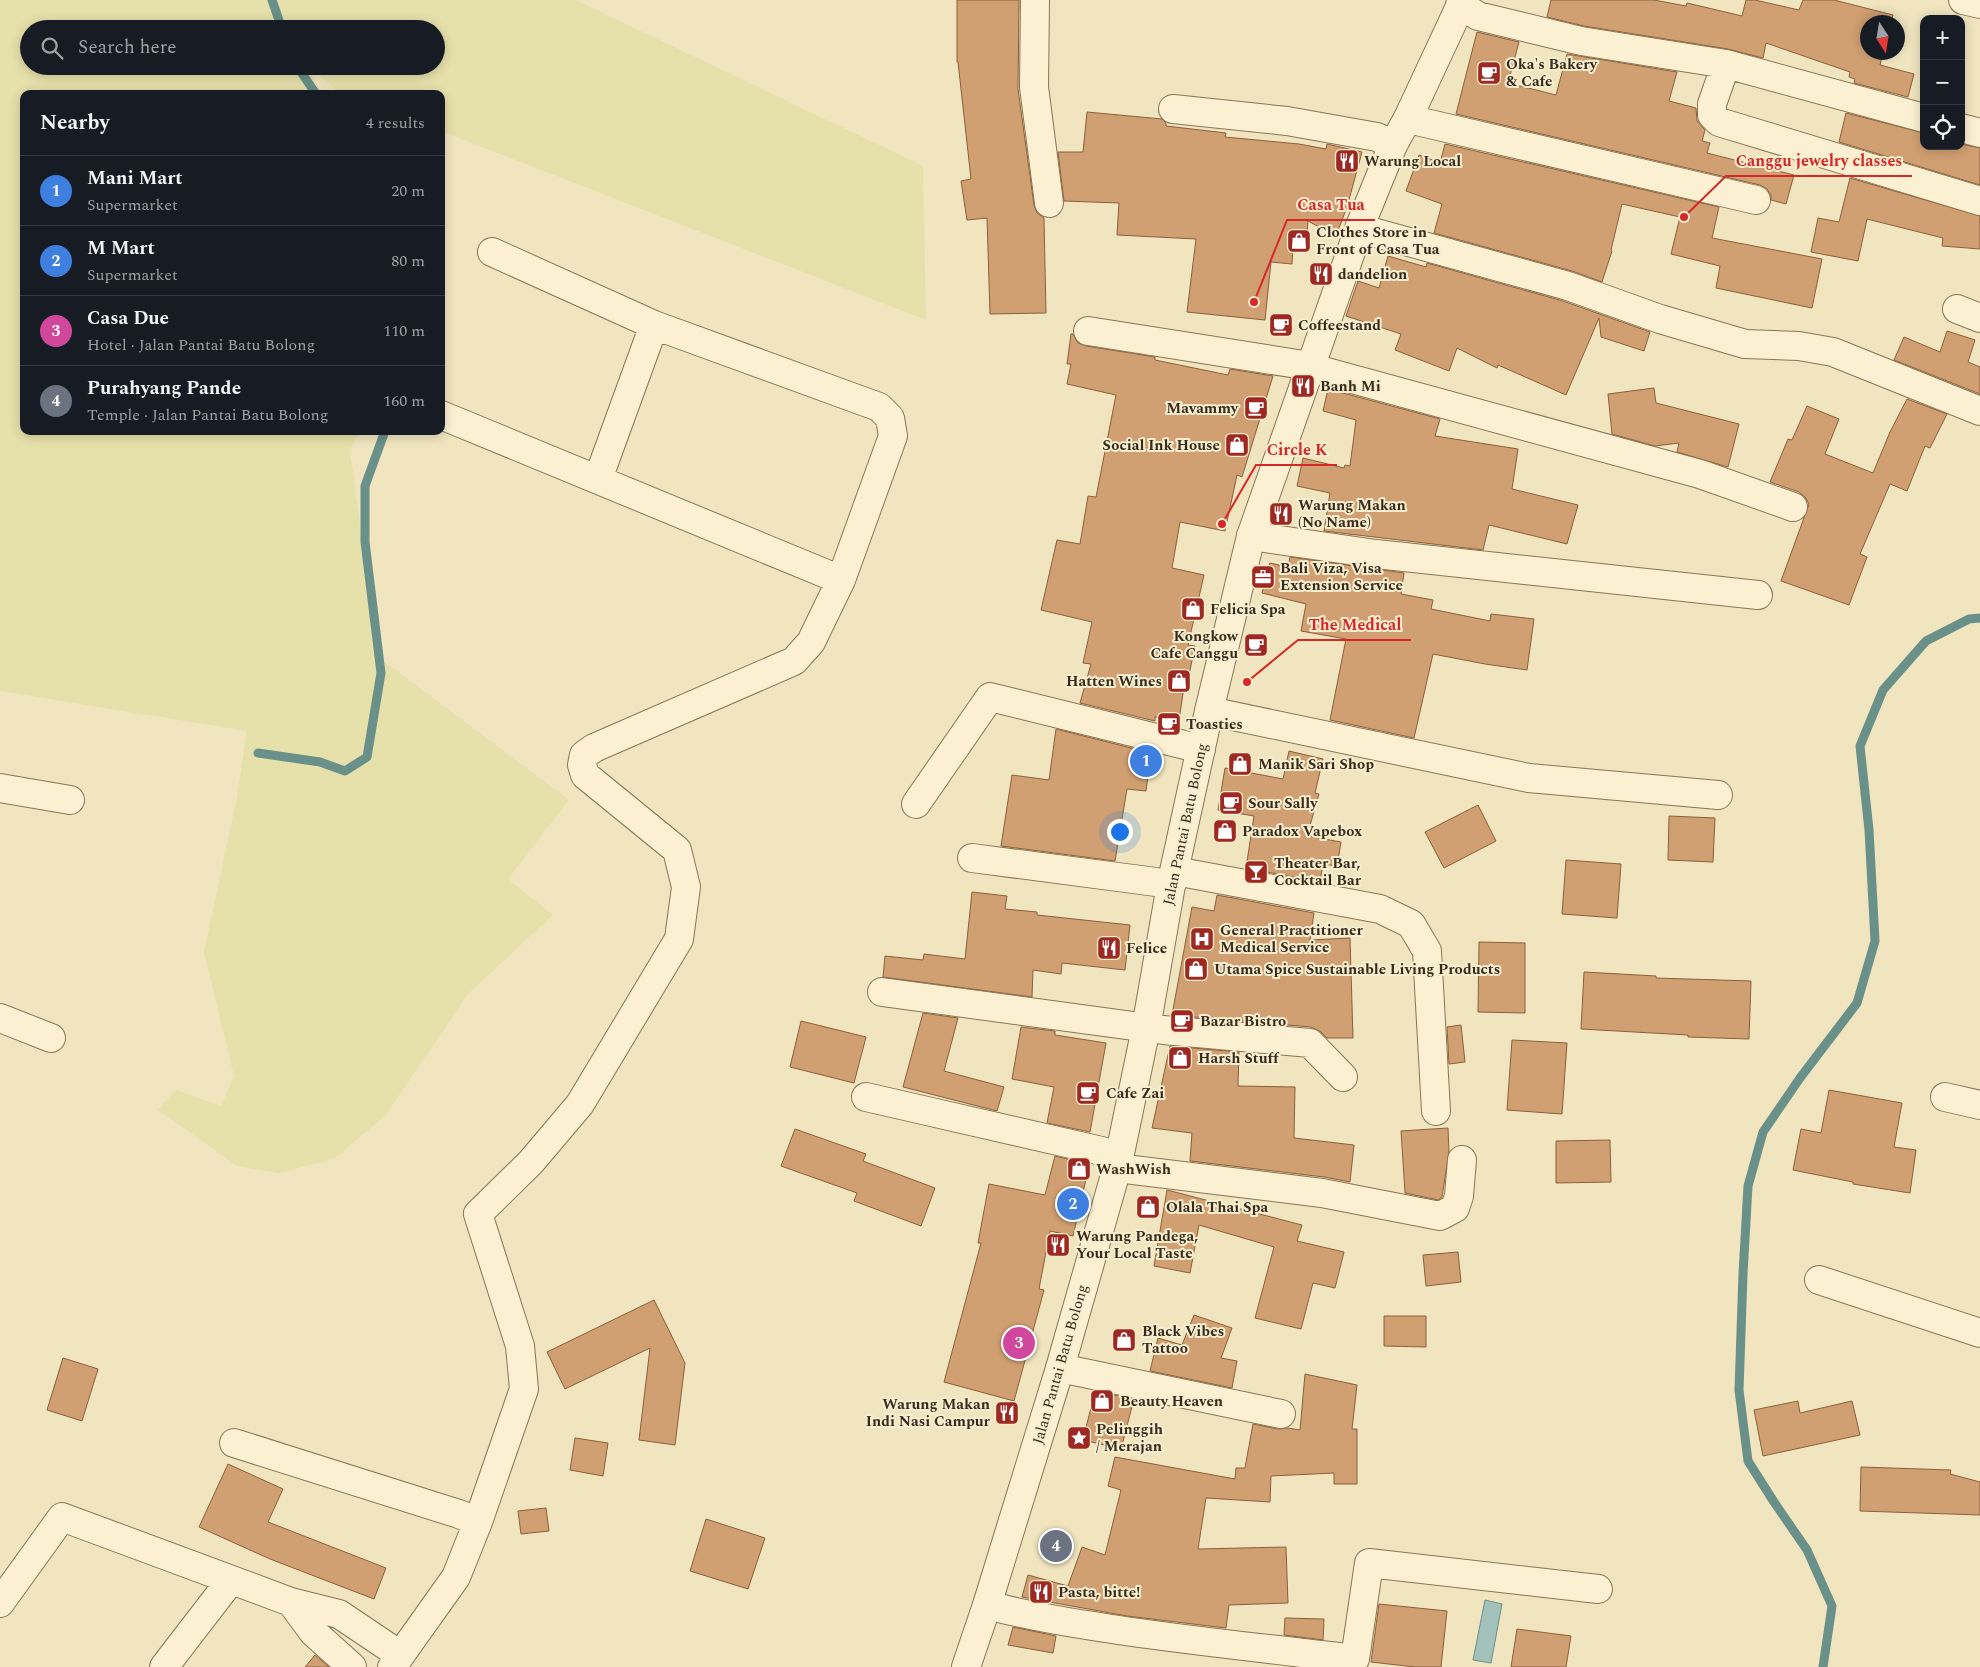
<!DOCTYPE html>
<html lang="en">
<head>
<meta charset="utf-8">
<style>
	:root { --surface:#171b24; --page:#242831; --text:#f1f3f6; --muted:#9ea1a6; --line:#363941; --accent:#1a73e8 }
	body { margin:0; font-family:Spectral,serif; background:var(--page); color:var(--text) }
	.controls { position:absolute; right:15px; top:15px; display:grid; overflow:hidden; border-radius:10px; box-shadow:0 2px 12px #0003 }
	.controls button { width:45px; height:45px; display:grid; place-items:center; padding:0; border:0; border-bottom:1px solid var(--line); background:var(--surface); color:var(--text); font:25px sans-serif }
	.compass { position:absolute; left:1860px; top:15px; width:45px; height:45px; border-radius:50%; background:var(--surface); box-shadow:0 2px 12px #0003; rotate:168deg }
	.you { position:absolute; left:1119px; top:831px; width:18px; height:18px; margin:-12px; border:4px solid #fff; border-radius:50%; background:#1a73e8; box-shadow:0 0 0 8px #1a73e833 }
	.badge { display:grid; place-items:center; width:32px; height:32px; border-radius:50%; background:var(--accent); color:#fff; font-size:16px; font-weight:700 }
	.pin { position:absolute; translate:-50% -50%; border:2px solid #fff; box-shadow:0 1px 5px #0006 }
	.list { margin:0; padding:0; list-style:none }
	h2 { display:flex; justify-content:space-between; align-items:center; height:65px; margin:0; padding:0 20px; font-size:21px }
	h2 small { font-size:16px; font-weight:400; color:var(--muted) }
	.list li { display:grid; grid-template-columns:32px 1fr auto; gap:15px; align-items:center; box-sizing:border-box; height:70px; padding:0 20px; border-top:1px solid var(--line) }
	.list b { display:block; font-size:19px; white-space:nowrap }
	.list p { margin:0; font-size:16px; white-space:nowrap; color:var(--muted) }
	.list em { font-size:16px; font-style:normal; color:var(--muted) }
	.icon { flex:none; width:28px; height:28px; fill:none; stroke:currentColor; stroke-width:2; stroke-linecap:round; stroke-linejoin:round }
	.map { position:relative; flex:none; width:1980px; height:1667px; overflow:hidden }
	.search { position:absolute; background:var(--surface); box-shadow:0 2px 12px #0003; left:20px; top:20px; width:425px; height:55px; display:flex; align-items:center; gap:12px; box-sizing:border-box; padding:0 18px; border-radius:28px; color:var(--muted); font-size:19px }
	.panel { position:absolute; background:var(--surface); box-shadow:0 2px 12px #0003; left:20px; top:90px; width:425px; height:345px; border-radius:10px }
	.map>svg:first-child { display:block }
	.farmland { fill:#e6e1ab }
	.water { fill:#a2c2bb; stroke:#699089 }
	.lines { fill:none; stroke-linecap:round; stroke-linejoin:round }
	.stream { stroke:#699089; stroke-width:9 }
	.building { fill:#d1a072; stroke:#8b5f3a }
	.minor-casing { stroke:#8a7556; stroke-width:30 }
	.tertiary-casing { stroke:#8a7556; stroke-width:30 }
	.minor { stroke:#fbf1d2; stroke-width:28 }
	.tertiary { stroke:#fbf1d2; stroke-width:28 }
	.labels { text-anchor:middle; stroke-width:4; stroke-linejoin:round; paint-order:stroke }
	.poi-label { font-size:15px; font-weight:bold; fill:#382b1c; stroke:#f7eecf; text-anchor:start }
	.street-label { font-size:15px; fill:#382b1c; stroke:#f7eecf }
	.leader { fill:none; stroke:#d62828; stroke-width:2 }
	.callout-dot { fill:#d62828; stroke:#f7eecf; stroke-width:2 }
	.callout-label { font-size:16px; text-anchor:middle; font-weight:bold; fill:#d62828; stroke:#f7eecf; stroke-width:4; stroke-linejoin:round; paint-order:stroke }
</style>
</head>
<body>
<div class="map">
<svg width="1980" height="1667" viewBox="0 0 1980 1667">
	<rect width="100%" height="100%" fill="#f0e5bf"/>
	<path class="farmland" d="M0,0H576L923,166L926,320L441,131V94H345L336,90L309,66H436V29H29V66H307L322,94H24V431H360L350,450L370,599L373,653L569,800L508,879L553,915L468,994L385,1116L334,1159L279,1173L237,1166L158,1110L176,1090L221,1106L234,1076L204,952L237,797L247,731L0,691Z"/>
	<path class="water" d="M1485,1600L1502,1604L1491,1663L1473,1660Z"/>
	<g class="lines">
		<path class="stream" d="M272,0L282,29
			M297,66L316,94
			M258,753L320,762L345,771L367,757L381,673L365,542V486L385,431
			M1823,1667L1832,1606L1807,1550L1774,1502L1748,1461L1739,1390L1743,1274L1748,1186L1763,1132L1800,1078L1857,1003L1875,941L1869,830L1860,746L1883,690L1926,641L1969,619L1980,618"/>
	</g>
	<path class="building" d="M957,0H1019L1018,89L1034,205L1037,213L1044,218L1046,313L990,314L987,218L967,220L961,181L971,179L958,62H957Z
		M1551,0H1654L1686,6L1687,3L1742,16L1746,0H1755L1799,10L1803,0H1834L1893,15L1891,22H1868V52H1883L1880,65L1914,74L1908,97L1854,83L1855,79L1849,77L1850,72L1766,43L1763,58L1728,49L1584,26L1547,17Z
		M1477,32L1519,42L1508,83L1556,95L1567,54L1677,72L1669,101L1696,108L1697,121L1705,130L1702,141L1710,143L1707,153L1794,175L1786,204L1771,200V195L1767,189L1760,185L1456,114Z
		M1087,112L1162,119L1166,123V126L1226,133L1225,137L1299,144L1326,149L1327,144L1362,152L1347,207L1336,236L1308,221L1306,248L1293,247L1292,264L1271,262L1265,320L1187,312L1196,239L1117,235L1119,203L1064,201L1058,152H1083Z
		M1846,113L1924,133V146H1961V144L1980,148V185L1839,142Z
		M1445,144L1719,207L1712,238L1822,259L1812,308L1716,288L1720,266L1671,254L1680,217L1622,204L1611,250L1612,251L1602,282L1572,271L1434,233L1442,204L1406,191L1419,155L1440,163Z
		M1850,178L1980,216V249L1942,246L1943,238L1867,219L1858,261L1811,252L1818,218L1839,222Z
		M1388,256L1426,267L1427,263L1563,301L1650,332L1644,351L1601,337L1599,318L1566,395L1498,365L1497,368L1457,348L1449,371L1395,350L1401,334L1346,316L1358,281L1379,288Z
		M1947,331L1975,340L1968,362L1980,367V394L1894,360L1904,337L1940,352Z
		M1071,334H1073L1078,343L1086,346L1155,357V360L1228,375L1230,369L1273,376L1242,477L1237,475L1225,531L1180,522L1172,568L1204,575L1188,645L1195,646L1189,675L1186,674L1179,720L1155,717V721L1080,703L1091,664L1083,663L1092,622L1041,610L1057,540L1080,544L1088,496L1096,497L1116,395L1067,384L1071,364H1067Z
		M1654,388L1656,403L1739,424L1728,467L1677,452L1679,443L1655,446L1612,434L1608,394Z
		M1328,389L1440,419L1435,436L1518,449L1512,489L1578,505L1567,544L1489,525L1483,550L1324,531L1330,493L1297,486L1303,458L1344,468L1345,465L1350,466L1356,420L1323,411Z
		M1907,399L1947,414L1930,448L1925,446L1907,491L1890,484L1860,554L1867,557L1849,605L1781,581L1809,504L1805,497L1799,492L1770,482L1788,439L1792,440L1807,406L1839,419L1825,454L1873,473L1890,432Z
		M1290,557L1404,573L1401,594L1433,600L1431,609L1490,621L1491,614L1534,619L1527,670L1485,664L1433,654L1414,738L1330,720L1346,639L1301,631L1306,604L1262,593L1270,563L1288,567Z
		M1056,729L1151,753L1146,791L1127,789L1115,861L1001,846L1012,775L1049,780Z
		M1289,751L1323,759L1315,793L1319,794L1307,836L1341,842L1337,866L1323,864L1320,882L1246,868L1254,816L1218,810L1225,768L1283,779Z
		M1478,805L1496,841L1444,868L1425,832Z
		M1669,816L1715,818L1713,862L1668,860Z
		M1566,860L1621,864L1617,918L1562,914Z
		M972,892L1007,896L1005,909L1037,912V915L1130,925L1125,970L1062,963L1061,974L1033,970L1032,997L883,977L885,956L923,960L924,954L965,959Z
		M1217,895L1314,913L1310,940L1350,938L1353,1038H1327L1321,1032L1311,1027L1172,1015L1192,907L1214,911Z
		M1479,942L1525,943V1013L1478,1012Z
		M1584,972L1656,976V978L1751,981L1749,1039L1688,1037V1035L1581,1029Z
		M923,1013L958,1018L944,1071L1004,1087L997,1111L903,1087Z
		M801,1021L866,1037L854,1083L790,1067Z
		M1461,1025L1465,1062L1449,1064L1447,1027Z
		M1021,1027L1055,1031V1035L1106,1043L1090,1132L1047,1123L1054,1087L1012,1079Z
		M1512,1040L1567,1043L1562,1114L1507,1110Z
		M1170,1046L1239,1052L1238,1086L1295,1087L1294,1138L1354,1145L1350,1182L1324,1177L1190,1161L1192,1133L1152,1128Z
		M1829,1090L1902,1103L1894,1147L1916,1150L1910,1193L1853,1184V1182L1793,1170L1801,1129L1821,1133Z
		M1448,1128L1449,1152L1442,1197L1438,1200L1405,1193L1401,1131Z
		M795,1129L866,1154L863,1161L935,1188L921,1226L854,1201L857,1193L781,1166Z
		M1610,1140L1611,1182L1556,1183V1141Z
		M1055,1156L1084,1163V1165L1089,1166L1073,1236L1050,1231L1039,1289L1044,1290L1014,1401L944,1382L981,1243H978L989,1184L1045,1195Z
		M1167,1190L1302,1225L1297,1241L1344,1252L1335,1288L1313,1283L1301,1329L1255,1318L1274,1247L1199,1225L1190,1273L1154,1266Z
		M1458,1252L1461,1282L1426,1286L1423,1255Z
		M654,1300L685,1363L675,1445L639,1440L650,1348L565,1389L547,1352Z
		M1194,1315L1232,1328L1221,1358L1237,1361L1232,1388L1150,1371L1158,1338L1182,1345Z
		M1384,1316H1426V1347L1384,1346Z
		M63,1358L98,1369L82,1421L47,1410Z
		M1305,1374L1357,1385L1352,1429H1357V1484H1334V1473L1271,1476L1270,1502L1206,1498L1198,1549L1286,1547L1288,1603L1229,1605L1226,1628L1127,1616L1022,1597L1028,1575L1068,1586L1082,1547L1105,1555L1121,1490L1108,1486L1115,1457L1235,1479L1236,1468H1245L1253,1424L1278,1429L1288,1428L1300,1430Z
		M1095,1391L1134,1399L1121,1449L1083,1440Z
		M1798,1401L1800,1413L1852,1401L1860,1435L1763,1456L1754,1410Z
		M575,1438L608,1443L603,1476L570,1470Z
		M228,1464L283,1489L268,1522L386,1568L374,1599L270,1559L199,1527Z
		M1861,1467L1951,1470L1950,1474L1980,1482V1515L1860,1511Z
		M546,1508L549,1531L521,1534L518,1511Z
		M706,1519L765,1538L748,1589L690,1571Z
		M1379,1604L1447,1611L1441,1667H1415L1371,1662Z
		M1285,1618L1324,1619L1323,1640L1284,1635Z
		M1013,1627L1056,1636L1053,1653L1008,1645Z
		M1517,1629L1571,1636L1566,1667H1511Z
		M315,1655L329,1667H305Z"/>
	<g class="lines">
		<defs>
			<path id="minor" d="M1035,0L1034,87L1049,203
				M1963,0L1980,4
				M1460,5L1478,16L1581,41L1726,64L1924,118
				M1726,64L1712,104V115L1719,122L1980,201
				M1173,109L1287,121L1377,137L1393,145
				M1408,118L1421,122L1756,200
				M1961,128L1980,133
				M1360,226L1369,231L1568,286L1660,319L1745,344L1799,346L1833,352L1980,411
				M1957,309L1980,318
				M1088,331L1310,366L1323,371L1700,474L1793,507
				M441,415L841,580
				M598,479L654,325
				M1251,536L1376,554L1758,595
				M1209,711L1529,778L1718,795
				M0,788L70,800
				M916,804L990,697L1201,749
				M972,858L1156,882L1171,885
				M1175,871L1380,909L1411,924L1427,951L1436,1111
				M882,992L1163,1030L1310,1043L1343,1077
				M0,1018L51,1038
				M866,1097L1119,1155
				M1945,1097L1980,1105
				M1117,1168L1322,1193L1440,1216L1455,1208L1459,1196L1462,1160
				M1819,1280L1980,1333
				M1060,1368L1281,1414
				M234,1443L459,1514L478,1522
				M291,1602L313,1632L352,1667
				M0,1603L62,1517L291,1602L339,1614L400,1655
				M987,1605C1032,1617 1079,1624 1125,1631C1202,1642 1278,1650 1355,1659L1369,1563L1598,1589
				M164,1667L231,1580
				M392,1667L456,1577L478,1522L524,1389L520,1346L478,1214L531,1162L580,1104L679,939L686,887L677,850L585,775L582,765L584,755L594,748L794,661L811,642L841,580L893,436L890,418L879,407L654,325L492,252"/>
			<path id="tertiary" d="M966,1667L987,1605L1060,1368L1117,1168L1146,1028L1171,885L1209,711L1251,536L1360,226L1393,145L1408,118L1463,0"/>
		</defs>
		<use href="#minor" class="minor-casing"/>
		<use href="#tertiary" class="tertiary-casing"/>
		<use href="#minor" class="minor"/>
		<use href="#tertiary" class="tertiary"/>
	</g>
	<defs>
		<symbol id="cafe-square" viewBox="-11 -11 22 22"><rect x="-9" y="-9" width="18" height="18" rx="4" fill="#9d2922" stroke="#f7eecf"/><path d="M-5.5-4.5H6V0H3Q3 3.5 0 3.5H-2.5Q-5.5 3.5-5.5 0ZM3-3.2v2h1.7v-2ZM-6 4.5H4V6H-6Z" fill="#fff"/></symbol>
		<symbol id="restaurant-square" viewBox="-11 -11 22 22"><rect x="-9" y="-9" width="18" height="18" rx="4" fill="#9d2922" stroke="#f7eecf"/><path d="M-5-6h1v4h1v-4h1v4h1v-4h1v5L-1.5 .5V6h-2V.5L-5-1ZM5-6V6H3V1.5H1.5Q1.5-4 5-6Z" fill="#fff"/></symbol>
		<symbol id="shop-square" viewBox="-11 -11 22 22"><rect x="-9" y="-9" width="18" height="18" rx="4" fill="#9d2922" stroke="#f7eecf"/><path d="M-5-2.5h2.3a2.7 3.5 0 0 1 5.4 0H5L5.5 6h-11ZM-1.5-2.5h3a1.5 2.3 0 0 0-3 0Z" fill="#fff"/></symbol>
		<symbol id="office-square" viewBox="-11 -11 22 22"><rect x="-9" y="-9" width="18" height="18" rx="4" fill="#9d2922" stroke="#f7eecf"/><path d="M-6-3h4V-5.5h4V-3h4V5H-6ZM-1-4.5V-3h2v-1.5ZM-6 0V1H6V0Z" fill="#fff"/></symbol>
		<symbol id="bar-square" viewBox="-11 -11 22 22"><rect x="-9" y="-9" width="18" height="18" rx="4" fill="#9d2922" stroke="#f7eecf"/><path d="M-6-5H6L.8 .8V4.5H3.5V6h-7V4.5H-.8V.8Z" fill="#fff"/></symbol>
		<symbol id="hospital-square" viewBox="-11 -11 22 22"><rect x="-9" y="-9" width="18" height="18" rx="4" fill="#9d2922" stroke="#f7eecf"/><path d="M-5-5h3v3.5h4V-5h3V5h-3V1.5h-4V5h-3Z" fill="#fff"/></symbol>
		<symbol id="sight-square" viewBox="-11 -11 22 22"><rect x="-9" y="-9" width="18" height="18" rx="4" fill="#9d2922" stroke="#f7eecf"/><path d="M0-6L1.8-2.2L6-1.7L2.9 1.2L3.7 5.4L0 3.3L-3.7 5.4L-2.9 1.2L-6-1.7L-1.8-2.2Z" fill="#fff"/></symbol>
	</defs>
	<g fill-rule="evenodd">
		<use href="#cafe-square" x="1475" y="59" width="28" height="28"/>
		<use href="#restaurant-square" x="1333" y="147" width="28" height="28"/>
		<use href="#shop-square" x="1285" y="227" width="28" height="28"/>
		<use href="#restaurant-square" x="1307" y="260" width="28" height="28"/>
		<use href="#cafe-square" x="1267" y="311" width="28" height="28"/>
		<use href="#restaurant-square" x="1289" y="372" width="28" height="28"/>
		<use href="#cafe-square" x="1242" y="394" width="28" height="28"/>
		<use href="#shop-square" x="1223" y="431" width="28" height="28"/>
		<use href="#restaurant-square" x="1267" y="500" width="28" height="28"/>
		<use href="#office-square" x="1249" y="563" width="28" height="28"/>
		<use href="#shop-square" x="1179" y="595" width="28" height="28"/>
		<use href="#cafe-square" x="1242" y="631" width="28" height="28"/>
		<use href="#shop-square" x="1165" y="667" width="28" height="28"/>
		<use href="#cafe-square" x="1155" y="710" width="28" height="28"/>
		<use href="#shop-square" x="1226" y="750" width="28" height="28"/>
		<use href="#cafe-square" x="1217" y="789" width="28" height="28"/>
		<use href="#shop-square" x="1211" y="817" width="28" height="28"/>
		<use href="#bar-square" x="1242" y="858" width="28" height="28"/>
		<use href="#hospital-square" x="1188" y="925" width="28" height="28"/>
		<use href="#restaurant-square" x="1095" y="934" width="28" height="28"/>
		<use href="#shop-square" x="1182" y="955" width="28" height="28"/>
		<use href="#cafe-square" x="1168" y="1007" width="28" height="28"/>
		<use href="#shop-square" x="1166" y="1044" width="28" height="28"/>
		<use href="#cafe-square" x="1074" y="1079" width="28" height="28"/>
		<use href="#shop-square" x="1065" y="1155" width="28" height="28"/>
		<use href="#shop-square" x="1134" y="1193" width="28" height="28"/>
		<use href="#restaurant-square" x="1044" y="1231" width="28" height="28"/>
		<use href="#shop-square" x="1110" y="1326" width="28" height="28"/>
		<use href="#shop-square" x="1088" y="1387" width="28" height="28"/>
		<use href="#restaurant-square" x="993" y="1399" width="28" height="28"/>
		<use href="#sight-square" x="1065" y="1424" width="28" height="28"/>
		<use href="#restaurant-square" x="1027" y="1578" width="28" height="28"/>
	</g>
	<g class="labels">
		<g class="poi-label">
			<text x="1506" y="69">Oka's Bakery<tspan x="1506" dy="17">&amp; Cafe</tspan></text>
			<text x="1364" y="166">Warung Local</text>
			<text x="1316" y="237">Clothes Store in<tspan x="1316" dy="17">Front of Casa Tua</tspan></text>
			<text x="1338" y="279">dandelion</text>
			<text x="1298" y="330">Coffeestand</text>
			<text x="1320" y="391">Banh Mi</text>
			<text x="1238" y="413" text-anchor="end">Mavammy</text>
			<text x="1220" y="450" text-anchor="end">Social Ink House</text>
			<text x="1298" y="510">Warung Makan<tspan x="1298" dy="17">(No Name)</tspan></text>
			<text x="1280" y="573">Bali Viza, Visa<tspan x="1280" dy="17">Extension Service</tspan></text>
			<text x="1210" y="614">Felicia Spa</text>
			<text x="1238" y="641" text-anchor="end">Kongkow<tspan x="1238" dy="17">Cafe Canggu</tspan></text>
			<text x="1162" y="686" text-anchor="end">Hatten Wines</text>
			<text x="1186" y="729">Toasties</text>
			<text x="1258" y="769">Manik Sari Shop</text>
			<text x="1248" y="808">Sour Sally</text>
			<text x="1242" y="836">Paradox Vapebox</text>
			<text x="1274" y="868">Theater Bar,<tspan x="1274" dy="17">Cocktail Bar</tspan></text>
			<text x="1220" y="935">General Practitioner<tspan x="1220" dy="17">Medical Service</tspan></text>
			<text x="1126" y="953">Felice</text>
			<text x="1214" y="974">Utama Spice Sustainable Living Products</text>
			<text x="1200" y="1026">Bazar Bistro</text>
			<text x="1198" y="1063">Harsh Stuff</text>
			<text x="1106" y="1098">Cafe Zai</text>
			<text x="1096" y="1174">WashWish</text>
			<text x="1166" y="1212">Olala Thai Spa</text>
			<text x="1076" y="1241">Warung Pandega,<tspan x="1076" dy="17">Your Local Taste</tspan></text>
			<text x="1142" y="1336">Black Vibes<tspan x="1142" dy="17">Tattoo</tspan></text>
			<text x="1120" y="1406">Beauty Heaven</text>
			<text x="990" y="1409" text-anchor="end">Warung Makan<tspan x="990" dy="17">Indi Nasi Campur</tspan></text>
			<text x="1096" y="1434">Pelinggih<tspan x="1096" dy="17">/ Merajan</tspan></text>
			<text x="1058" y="1597">Pasta, bitte!</text>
		</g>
		<g class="street-label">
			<text transform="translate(1185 824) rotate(-78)" y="5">Jalan Pantai Batu Bolong</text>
			<text transform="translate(1060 1364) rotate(-74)" y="5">Jalan Pantai Batu Bolong</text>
		</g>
	</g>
	<path class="leader" d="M1684 217L1726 176H1912M1254 302L1287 220H1375M1222 524L1256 465H1337M1247 682L1298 640H1411"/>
	<g class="callout-dot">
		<circle cx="1684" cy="217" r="5"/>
		<circle cx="1254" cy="302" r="5"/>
		<circle cx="1222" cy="524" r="5"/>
		<circle cx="1247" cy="682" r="5"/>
	</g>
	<g class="callout-label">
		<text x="1819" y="166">Canggu jewelry classes</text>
		<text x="1331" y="210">Casa Tua</text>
		<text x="1297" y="455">Circle K</text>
		<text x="1355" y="630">The Medical</text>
	</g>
</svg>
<div class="controls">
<button>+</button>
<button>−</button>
<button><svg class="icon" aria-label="locate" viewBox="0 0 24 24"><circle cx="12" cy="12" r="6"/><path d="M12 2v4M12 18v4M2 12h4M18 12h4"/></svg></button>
</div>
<svg class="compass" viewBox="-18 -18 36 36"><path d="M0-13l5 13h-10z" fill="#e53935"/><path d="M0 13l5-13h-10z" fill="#9ea1a6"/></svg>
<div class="you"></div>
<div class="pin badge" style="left:1146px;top:761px;background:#3f7fe0">1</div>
<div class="pin badge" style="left:1073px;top:1204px;background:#3f7fe0">2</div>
<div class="pin badge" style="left:1019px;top:1343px;background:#d1479c">3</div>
<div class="pin badge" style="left:1056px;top:1546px;background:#6b7280">4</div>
<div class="search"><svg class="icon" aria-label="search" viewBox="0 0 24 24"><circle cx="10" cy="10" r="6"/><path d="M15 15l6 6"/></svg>Search here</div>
<section class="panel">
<h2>Nearby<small>4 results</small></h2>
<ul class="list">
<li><span class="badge" style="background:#3f7fe0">1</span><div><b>Mani Mart</b><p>Supermarket</p></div><em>20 m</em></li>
<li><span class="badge" style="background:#3f7fe0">2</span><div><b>M Mart</b><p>Supermarket</p></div><em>80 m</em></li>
<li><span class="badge" style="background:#d1479c">3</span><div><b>Casa Due</b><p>Hotel · Jalan Pantai Batu Bolong</p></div><em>110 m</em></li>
<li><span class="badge" style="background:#6b7280">4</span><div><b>Purahyang Pande</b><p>Temple · Jalan Pantai Batu Bolong</p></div><em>160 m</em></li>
</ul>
</section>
</div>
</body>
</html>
